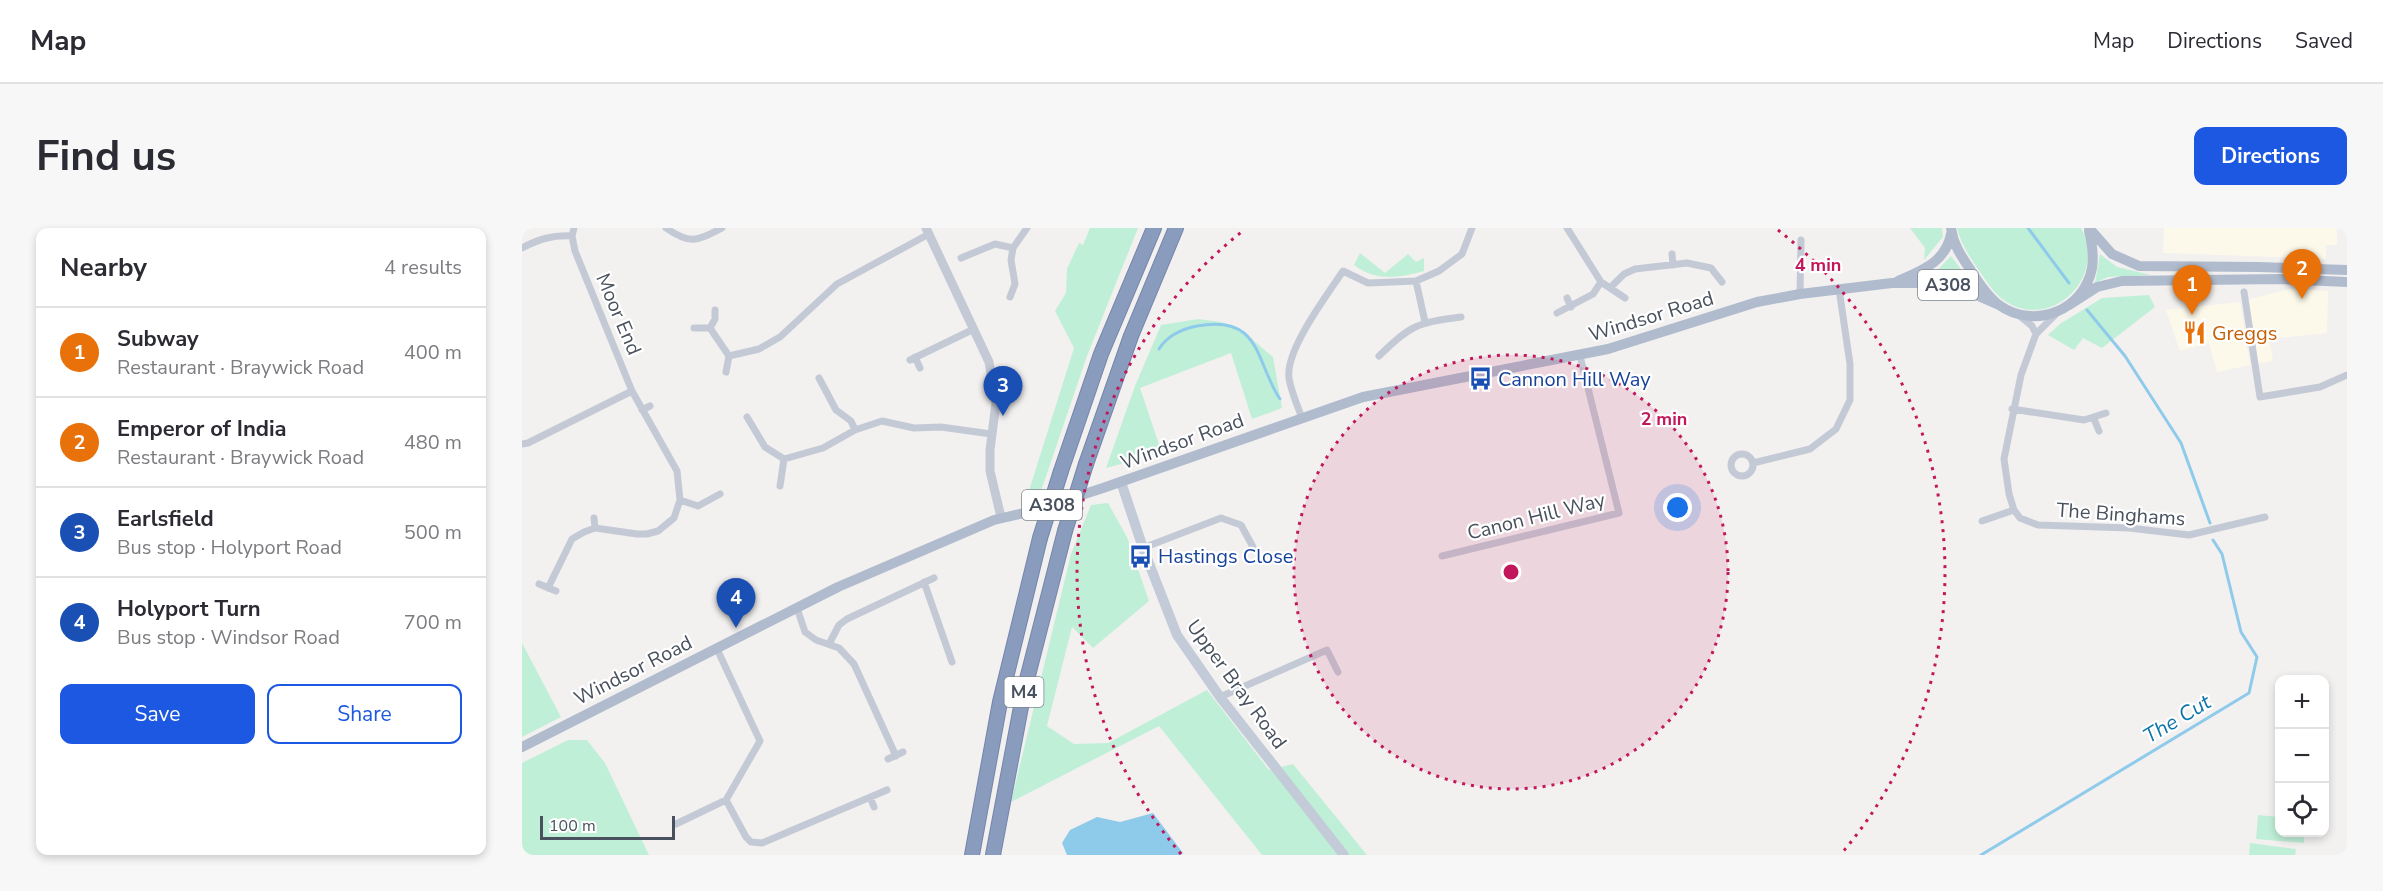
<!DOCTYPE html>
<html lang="en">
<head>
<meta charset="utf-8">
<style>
	:root { --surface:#fff; --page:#f7f7f7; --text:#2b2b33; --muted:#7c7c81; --line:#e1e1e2; --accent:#1c58e1 }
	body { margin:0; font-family:"Nunito Sans",sans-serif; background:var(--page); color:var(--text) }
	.controls { position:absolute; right:18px; bottom:18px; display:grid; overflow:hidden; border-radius:12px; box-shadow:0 3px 9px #0003 }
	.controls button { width:54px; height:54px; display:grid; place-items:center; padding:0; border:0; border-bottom:2px solid var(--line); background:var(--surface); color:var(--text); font:30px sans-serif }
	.scale { position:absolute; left:18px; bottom:15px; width:135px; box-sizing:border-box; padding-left:6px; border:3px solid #48515d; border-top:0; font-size:16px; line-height:21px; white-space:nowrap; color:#48515d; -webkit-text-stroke:4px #fff; paint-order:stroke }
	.you { position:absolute; left:1156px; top:280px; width:21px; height:21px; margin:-15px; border:4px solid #fff; border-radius:50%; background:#1a73e8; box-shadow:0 0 0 9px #1a73e833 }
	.badge { display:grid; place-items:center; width:39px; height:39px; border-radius:50%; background:var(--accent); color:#fff; font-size:20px; font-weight:700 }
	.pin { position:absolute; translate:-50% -50px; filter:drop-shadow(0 2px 3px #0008) }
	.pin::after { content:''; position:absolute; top:32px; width:21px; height:18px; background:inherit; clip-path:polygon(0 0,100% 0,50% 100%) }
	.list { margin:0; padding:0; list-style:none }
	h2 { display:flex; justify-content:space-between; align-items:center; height:78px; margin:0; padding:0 24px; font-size:26px }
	h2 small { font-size:20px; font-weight:400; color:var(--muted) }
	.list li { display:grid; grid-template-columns:39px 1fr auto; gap:18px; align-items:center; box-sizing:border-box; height:90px; padding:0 24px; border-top:2px solid var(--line) }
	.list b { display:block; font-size:22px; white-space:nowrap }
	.list p { margin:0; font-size:20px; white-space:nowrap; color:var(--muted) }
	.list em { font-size:20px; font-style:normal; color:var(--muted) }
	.actions { display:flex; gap:12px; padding:18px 24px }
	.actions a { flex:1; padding:14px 0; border:2px solid var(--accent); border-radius:12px; text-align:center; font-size:21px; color:var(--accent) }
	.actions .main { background:var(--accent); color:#fff }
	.icon { flex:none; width:33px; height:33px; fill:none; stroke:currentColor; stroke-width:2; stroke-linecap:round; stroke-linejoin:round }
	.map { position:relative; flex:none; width:1825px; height:627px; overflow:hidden; border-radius:12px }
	header { display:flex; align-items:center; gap:36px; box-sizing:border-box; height:84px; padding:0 30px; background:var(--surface); border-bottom:2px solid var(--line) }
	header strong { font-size:28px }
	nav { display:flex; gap:33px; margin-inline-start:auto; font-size:21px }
	.intro { display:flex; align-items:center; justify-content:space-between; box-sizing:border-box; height:144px; padding:0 36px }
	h1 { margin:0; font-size:42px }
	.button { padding:15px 27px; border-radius:12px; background:var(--accent); color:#fff; font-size:21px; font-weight:700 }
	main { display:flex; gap:36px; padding:0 36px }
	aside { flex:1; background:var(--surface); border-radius:12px; box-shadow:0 3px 9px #0003 }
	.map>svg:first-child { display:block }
	.commercial { fill:#fcf9eb }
	.green { fill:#c0efd8 }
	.water { fill:#8ecbeb }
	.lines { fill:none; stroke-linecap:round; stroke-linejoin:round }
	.stream { stroke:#8ecbeb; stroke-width:3 }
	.motorway-casing { stroke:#7486aa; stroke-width:16 }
	.minor { stroke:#c4cad5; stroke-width:7 }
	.tertiary { stroke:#c4cad5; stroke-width:9 }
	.secondary { stroke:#c3cbd8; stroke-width:10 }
	.primary { stroke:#b0bcce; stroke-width:10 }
	.motorway { stroke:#899cbe; stroke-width:14 }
	.motorway-bridge-casing { stroke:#7486aa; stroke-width:16; stroke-linecap:butt }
	.motorway-bridge { stroke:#899cbe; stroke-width:14 }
	.ring { fill:none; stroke:#c2185b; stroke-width:3; stroke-dasharray:3 6 }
	.labels { text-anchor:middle; stroke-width:4.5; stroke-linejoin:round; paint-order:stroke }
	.shield { fill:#fff; stroke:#7f858e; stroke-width:1.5 }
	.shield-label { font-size:18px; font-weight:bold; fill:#48515d }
	.street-label { font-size:20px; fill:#48515d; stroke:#fff }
	.food-label { font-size:20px; fill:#c56008; stroke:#fff; text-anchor:start }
	.transit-label { font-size:20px; fill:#164399; stroke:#fff; text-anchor:start }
	.water-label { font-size:21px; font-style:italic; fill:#0e75aa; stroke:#fff }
	.centre { fill:#c2185b; stroke:#fff; stroke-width:3 }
	.ring-label { font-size:18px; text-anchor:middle; font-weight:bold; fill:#c2185b; stroke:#fff; stroke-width:4.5; stroke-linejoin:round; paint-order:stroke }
</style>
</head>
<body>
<header>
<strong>Map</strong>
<nav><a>Map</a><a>Directions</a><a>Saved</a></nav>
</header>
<div class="intro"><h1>Find us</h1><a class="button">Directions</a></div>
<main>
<aside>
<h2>Nearby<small>4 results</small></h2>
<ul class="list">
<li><span class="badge" style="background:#e8710a">1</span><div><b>Subway</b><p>Restaurant · Braywick Road</p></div><em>400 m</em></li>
<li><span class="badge" style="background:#e8710a">2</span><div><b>Emperor of India</b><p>Restaurant · Braywick Road</p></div><em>480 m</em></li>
<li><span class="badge" style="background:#1a4fb4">3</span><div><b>Earlsfield</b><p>Bus stop · Holyport Road</p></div><em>500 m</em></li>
<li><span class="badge" style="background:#1a4fb4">4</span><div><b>Holyport Turn</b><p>Bus stop · Windsor Road</p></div><em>700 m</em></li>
</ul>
<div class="actions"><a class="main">Save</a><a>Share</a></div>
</aside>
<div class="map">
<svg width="1825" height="627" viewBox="0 0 1825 627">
	<rect width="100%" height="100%" fill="#f3f0f0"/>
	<path class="commercial" d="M1642,0H1815V17H1804V31L1641,25Z
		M1768,61L1806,63L1805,105L1747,111L1751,133L1735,136L1725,72Z
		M1718,74L1728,137L1695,144L1687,115L1658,123L1644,82Z"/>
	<path class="green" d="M568,0H616L565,128L518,266L504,272L552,120L533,83L544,65L545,41L557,15L561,17Z
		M1388,0H1420L1421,9L1402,32L1403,20Z
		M1435,0H1559C1586,48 1530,104 1483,73C1471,65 1464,52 1456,41C1447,28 1439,16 1435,0Z
		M838,25L863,45L886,26L894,34L902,30V43C878,50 854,54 832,37Z
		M1578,26L1595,39L1629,47L1586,49L1573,55Z
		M1429,28L1447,52L1412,46Z
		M1627,67L1633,79L1580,120L1561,110L1552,122L1526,107L1538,96L1580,70Z
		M676,91L699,94L719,102L751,129L760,180L730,191L709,125L618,160L640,225L584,240L613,158L639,97Z
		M586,275L605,309L627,373L571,420L550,399L525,498L552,516L586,515L685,462L747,542L771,536L845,627H740L637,498L489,574L549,326L569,277Z
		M0,415L39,489L0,509Z
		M46,512H65L83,535L127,627H0V535Z
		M1736,587L1757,589L1758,604L1782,605V615L1734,611Z
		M1728,615L1774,621L1773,627H1727Z"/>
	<path class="water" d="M631,585L661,625L659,627H545L540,615L548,602L575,589L598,594Z"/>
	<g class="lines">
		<path class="stream" d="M1506,0L1547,55
			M1565,82L1603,128L1659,215L1688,295
			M637,121C645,108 660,101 675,98C740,86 733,134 758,171
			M1459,627L1727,465L1735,429L1719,404L1700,326L1691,312"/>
		<defs>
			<path id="motorway" d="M564,236L609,108L654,0
				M539,243L579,126L632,0
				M450,627L478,474L518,310
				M471,627L502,463L543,303"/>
		</defs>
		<use href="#motorway" class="motorway-casing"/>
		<path class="minor" d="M144,0C168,17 175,13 200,0
			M1045,0L1079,54L1103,70
			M0,20C17,11 30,7 50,8
			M1150,26L1151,37
			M439,30L473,16L491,20
			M894,53L903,94
			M1088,60L1102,46L1113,41L1165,35L1189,40L1200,54
			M1722,64L1738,169L1798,159L1825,147
			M1278,66L1279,12
			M488,69L493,56L489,32L491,20L505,0
			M1045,70L1049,79
			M1035,85L1071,66L1079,54
			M1533,87L1514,106L1499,147L1482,231L1487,266L1492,282L1498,290L1516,297L1607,300L1667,307L1743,289
			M1498,88L1510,98L1514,106
			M172,100H188L193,91V82
			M188,100L207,128L204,144
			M207,128L237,121L258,109L315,56L407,6
			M857,128C890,96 895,95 939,89
			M393,129L398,140
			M388,132L452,101
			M297,150L314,182L329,193L333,202
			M1490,181L1562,192L1584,185
			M120,182L128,178
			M225,189L243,219L262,231L258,258
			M780,190C775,177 769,163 767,150C763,122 806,66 821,43L846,55L894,53L917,43L940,26L950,0
			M1572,191L1577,203
			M0,216L6,215L110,163
			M1209 237a11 11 0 1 1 22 0a11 11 0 1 1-22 0Z
			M262,231L301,220L333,202L360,193L392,200L419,199L469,206
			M1231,235L1288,221L1314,201L1328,172V136L1317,61
			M158,272L176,278L198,266
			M72,290L73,300
			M1460,293L1492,282
			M621,320L699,290L719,297L731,319
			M920,328L1097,285L1058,128
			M402,354L430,434
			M17,356L34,363
			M26,360L50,311L62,304L73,300L115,306H125L136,303L152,290L158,272L155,243L110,163L53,23L50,8L52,0
			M275,380L283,404L294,412L317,420L332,436L374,528
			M307,416L317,397L325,391L412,350
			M195,421L238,513L204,572L224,609L229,614L240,615L365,562
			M698,469L805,422L816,444
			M366,531L381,524
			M348,569L352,579
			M154,596L204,572"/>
		<path class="tertiary" d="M404,0L467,134L474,175L468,222V243L479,289"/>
		<path class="secondary" d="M599,254L621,320L655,407L698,469L822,627"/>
		<path class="primary" d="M1429,0C1431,16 1439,28 1448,41C1456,54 1465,68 1477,77C1512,102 1562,83 1570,40C1572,27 1570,15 1567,3
			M1567,0L1590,26L1617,38L1737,39L1825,42
			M1376,53C1399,43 1424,34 1429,6
			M1547,77L1575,59L1600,53L1758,51L1825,54
			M0,519L316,359L472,292L510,283L581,260L841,169L1086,121L1235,74L1278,66L1370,55H1409L1438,60L1477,77"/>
		<use href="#motorway" class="motorway"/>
		<defs>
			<path id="motorway-bridge" d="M543,303L564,236
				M518,310L539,243"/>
		</defs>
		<use href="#motorway-bridge" class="motorway-bridge-casing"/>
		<use href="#motorway-bridge" class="motorway-bridge"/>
	</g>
	<circle cx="989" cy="344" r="217" fill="#c2185b" fill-opacity=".12"/>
	<g class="ring">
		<circle cx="989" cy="344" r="217"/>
		<path d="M659 626A434 434 0 0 1 722 2M1256 2A434 434 0 0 1 1319 626"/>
	</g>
	<defs>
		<symbol id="restaurant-bare" viewBox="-9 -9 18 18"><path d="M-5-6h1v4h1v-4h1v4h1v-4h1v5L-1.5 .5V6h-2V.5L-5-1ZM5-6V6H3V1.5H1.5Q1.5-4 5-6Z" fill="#e8710a" stroke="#fff" stroke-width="2.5" paint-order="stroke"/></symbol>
		<symbol id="bus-bare" viewBox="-9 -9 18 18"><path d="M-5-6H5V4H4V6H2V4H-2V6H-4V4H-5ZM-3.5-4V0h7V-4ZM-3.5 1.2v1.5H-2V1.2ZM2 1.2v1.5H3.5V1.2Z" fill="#1a4fb4" stroke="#fff" stroke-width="2.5" paint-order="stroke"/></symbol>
	</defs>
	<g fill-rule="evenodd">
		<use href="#restaurant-bare" x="1656" y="88" width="33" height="33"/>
		<use href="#bus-bare" x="942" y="134" width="33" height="33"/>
		<use href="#bus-bare" x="602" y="312" width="33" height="33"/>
	</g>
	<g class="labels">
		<g class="shield">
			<rect x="1396" y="42" width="60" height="30" rx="4.5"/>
			<rect x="500" y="262" width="60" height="30" rx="4.5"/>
			<rect x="482.5" y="449" width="39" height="30" rx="4.5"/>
		</g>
		<g class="shield-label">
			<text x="1426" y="63">A308</text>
			<text x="530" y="283">A308</text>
			<text x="502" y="470">M4</text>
		</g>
		<g class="street-label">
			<text transform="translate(97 86) rotate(67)" y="7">Moor End</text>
			<text transform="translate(1129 88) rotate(-17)" y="7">Windsor Road</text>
			<text transform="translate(660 213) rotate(-20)" y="7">Windsor Road</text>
			<text transform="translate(1599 286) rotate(4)" y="7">The Binghams</text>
			<text transform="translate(1014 288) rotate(-14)" y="7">Canon Hill Way</text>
			<text transform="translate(111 442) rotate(-27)" y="7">Windsor Road</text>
			<text transform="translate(715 456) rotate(54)" y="7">Upper Bray Road</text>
		</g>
		<g class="food-label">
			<text x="1690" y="112">Greggs</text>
		</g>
		<g class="transit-label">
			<text x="976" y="158">Cannon Hill Way</text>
			<text x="636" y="335">Hastings Close</text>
		</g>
		<g class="water-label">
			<text transform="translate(1655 491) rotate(-31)" y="7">The Cut</text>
		</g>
	</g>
	<circle cx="989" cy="344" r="9" class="centre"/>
	<g class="ring-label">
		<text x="1296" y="43">4 min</text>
		<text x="1142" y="197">2 min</text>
	</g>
</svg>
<div class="controls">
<button>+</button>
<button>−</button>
<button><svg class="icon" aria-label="locate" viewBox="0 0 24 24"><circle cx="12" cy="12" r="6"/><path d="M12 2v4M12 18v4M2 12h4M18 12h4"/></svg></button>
</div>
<div class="scale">100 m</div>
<div class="you"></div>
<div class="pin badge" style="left:1670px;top:87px;background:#e8710a">1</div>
<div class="pin badge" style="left:1780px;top:71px;background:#e8710a">2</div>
<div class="pin badge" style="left:481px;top:188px;background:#1a4fb4">3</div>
<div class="pin badge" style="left:214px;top:400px;background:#1a4fb4">4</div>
</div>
</main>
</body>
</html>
